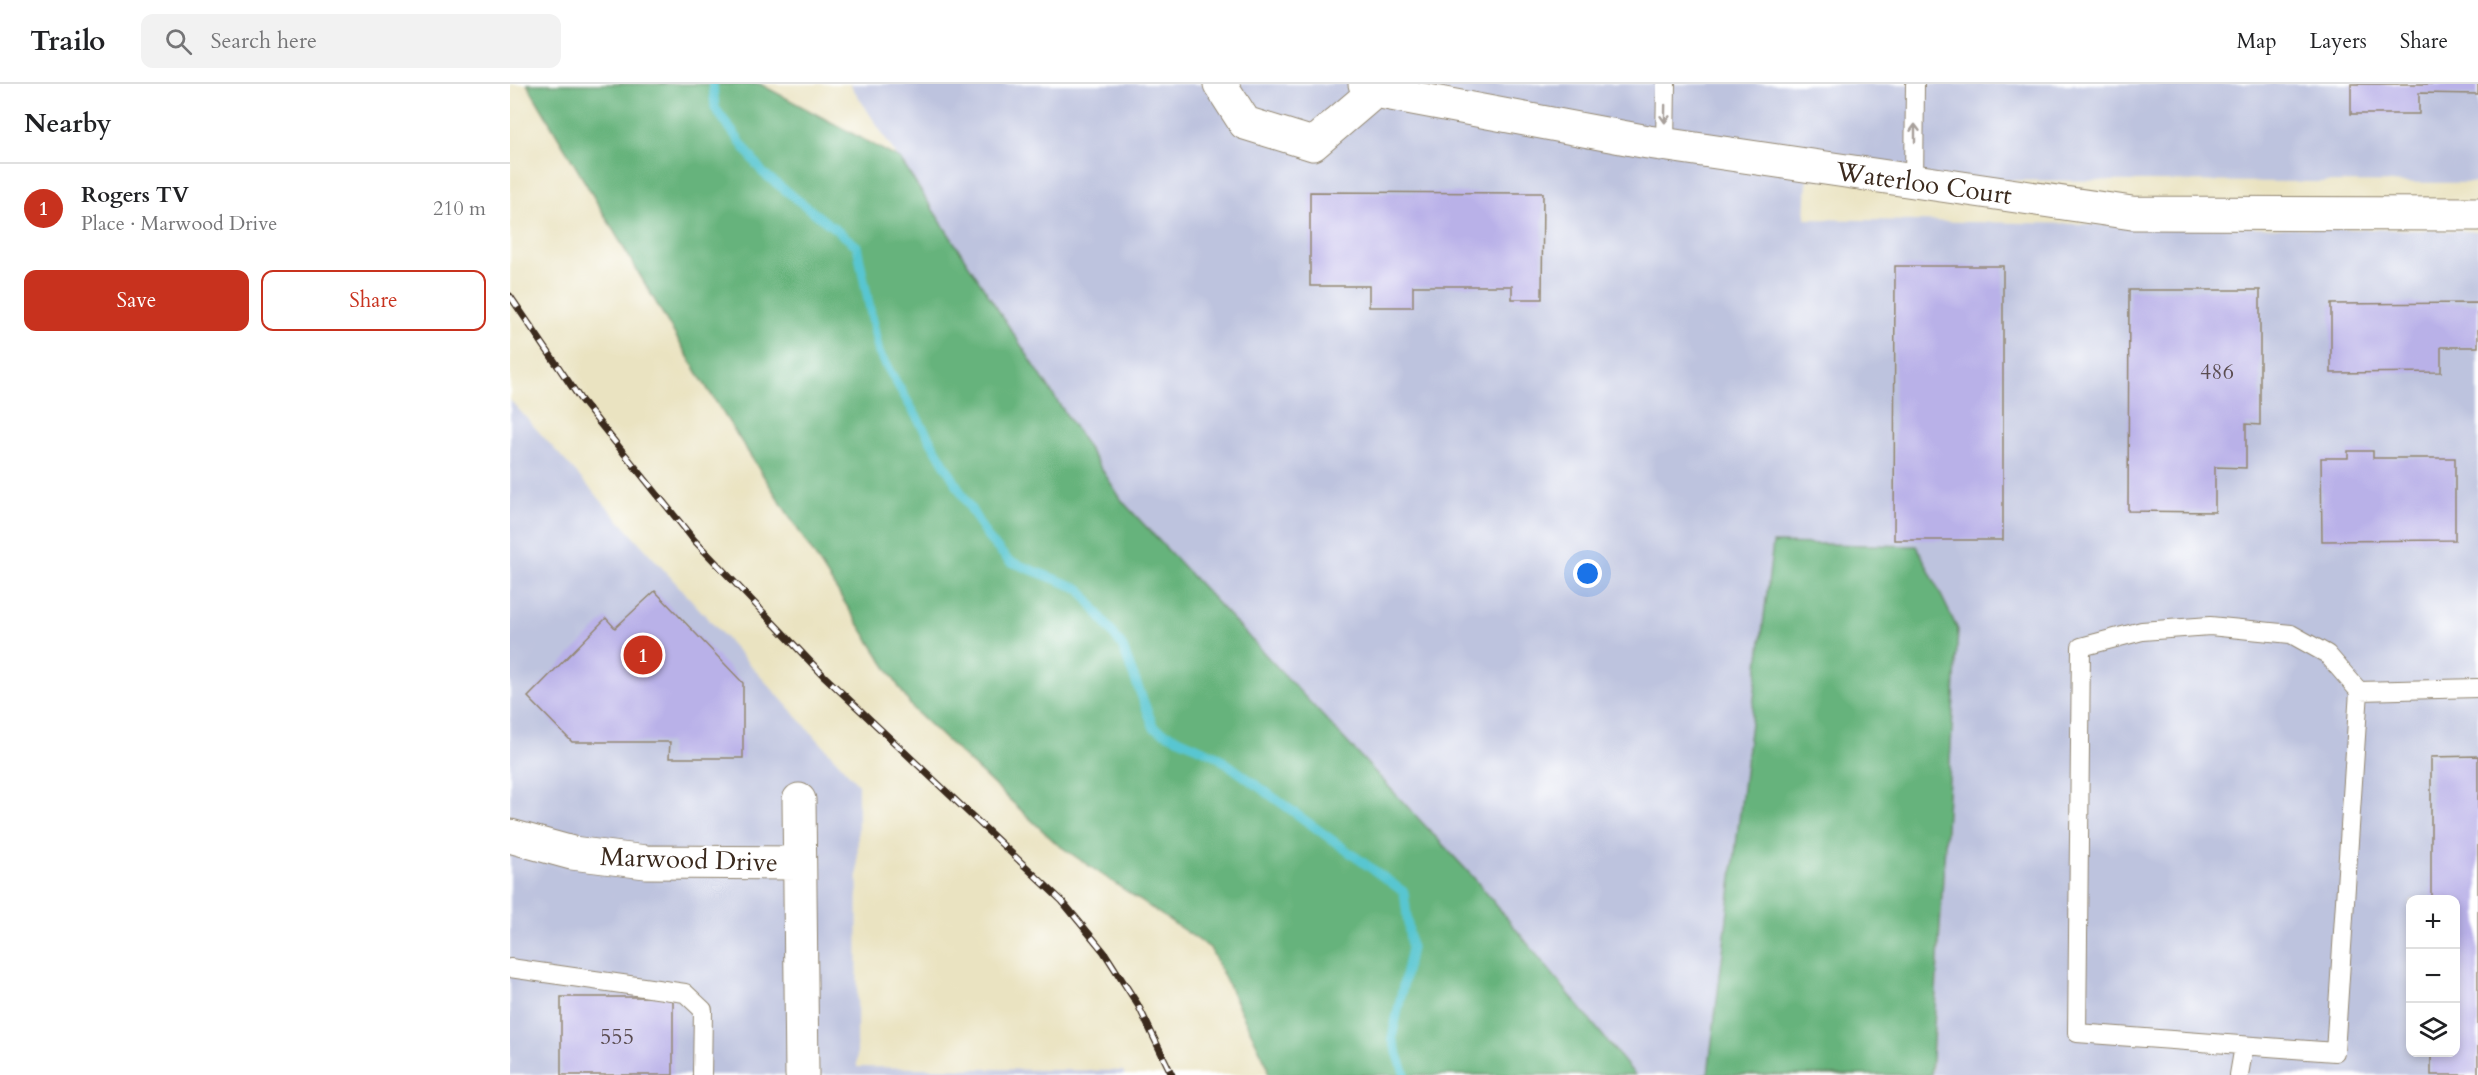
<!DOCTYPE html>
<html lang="en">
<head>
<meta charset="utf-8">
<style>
	:root { --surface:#fff; --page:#f2f2f2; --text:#202124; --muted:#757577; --line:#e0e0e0; --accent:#c8321e }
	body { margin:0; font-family:Cardo,serif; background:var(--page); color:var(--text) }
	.controls { position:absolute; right:18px; bottom:18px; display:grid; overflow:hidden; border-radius:12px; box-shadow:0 3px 9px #0003 }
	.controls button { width:54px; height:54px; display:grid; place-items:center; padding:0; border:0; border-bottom:2px solid var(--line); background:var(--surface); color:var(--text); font:30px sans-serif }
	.you { position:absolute; left:1078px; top:490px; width:21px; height:21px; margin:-15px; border:4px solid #fff; border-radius:50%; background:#1a73e8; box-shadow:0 0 0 9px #1a73e833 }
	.badge { display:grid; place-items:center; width:39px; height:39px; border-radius:50%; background:var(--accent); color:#fff; font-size:20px; font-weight:700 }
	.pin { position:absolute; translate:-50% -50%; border:3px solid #fff; box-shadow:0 2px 6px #0006 }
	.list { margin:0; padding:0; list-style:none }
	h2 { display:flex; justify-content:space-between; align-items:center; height:78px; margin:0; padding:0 24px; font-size:26px }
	h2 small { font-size:20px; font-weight:400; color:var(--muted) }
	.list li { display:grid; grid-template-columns:39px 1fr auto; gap:18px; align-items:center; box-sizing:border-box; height:90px; padding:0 24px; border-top:2px solid var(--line) }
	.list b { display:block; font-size:22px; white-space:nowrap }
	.list p { margin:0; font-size:20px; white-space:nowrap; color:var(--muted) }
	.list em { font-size:20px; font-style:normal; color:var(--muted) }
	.actions { display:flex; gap:12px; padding:18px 24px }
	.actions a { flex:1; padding:14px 0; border:2px solid var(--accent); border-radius:12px; text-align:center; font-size:21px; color:var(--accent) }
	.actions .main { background:var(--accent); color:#fff }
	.icon { flex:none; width:33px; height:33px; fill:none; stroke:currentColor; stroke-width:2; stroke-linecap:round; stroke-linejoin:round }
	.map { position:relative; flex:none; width:1968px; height:991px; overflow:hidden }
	header { display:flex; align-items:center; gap:36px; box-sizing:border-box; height:84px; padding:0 30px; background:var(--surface); border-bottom:2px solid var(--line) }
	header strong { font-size:28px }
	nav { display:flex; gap:33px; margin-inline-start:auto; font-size:21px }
	.search { width:420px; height:54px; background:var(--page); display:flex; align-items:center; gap:15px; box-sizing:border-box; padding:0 21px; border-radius:12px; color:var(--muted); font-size:22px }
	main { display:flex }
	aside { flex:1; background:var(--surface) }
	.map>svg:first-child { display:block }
	.industrial { fill:#bdc3de; fill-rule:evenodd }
	.forest { fill:#66b37c; stroke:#506e4d; stroke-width:1.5 }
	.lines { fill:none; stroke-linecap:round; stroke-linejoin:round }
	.stream { stroke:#59c6d1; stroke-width:9 }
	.building { fill:#b9b1e8 }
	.service-casing { stroke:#928670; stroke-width:20 }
	.minor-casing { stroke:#928670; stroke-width:35 }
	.tertiary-casing { stroke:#928670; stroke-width:35 }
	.service { stroke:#fff; stroke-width:18 }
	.minor { stroke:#fff; stroke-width:33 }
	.tertiary { stroke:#fff; stroke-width:33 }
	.rail-casing { stroke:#3b2a1e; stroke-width:7 }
	.rail { stroke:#fff; stroke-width:4.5; stroke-dasharray:14; stroke-linecap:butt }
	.oneway { stroke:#a79f9a }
	.labels { text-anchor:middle; stroke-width:4.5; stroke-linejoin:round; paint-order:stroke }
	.number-label { font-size:22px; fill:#5a4c50 }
	.street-label { font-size:26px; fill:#3b2a1e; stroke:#fff }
</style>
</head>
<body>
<header>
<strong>Trailo</strong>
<div class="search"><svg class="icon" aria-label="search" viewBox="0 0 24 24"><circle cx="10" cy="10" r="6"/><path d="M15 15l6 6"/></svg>Search here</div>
<nav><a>Map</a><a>Layers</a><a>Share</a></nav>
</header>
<main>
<aside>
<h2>Nearby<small></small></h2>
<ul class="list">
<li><span class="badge">1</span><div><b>Rogers TV</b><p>Place · Marwood Drive</p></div><em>210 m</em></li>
</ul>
<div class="actions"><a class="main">Save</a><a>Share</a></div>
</aside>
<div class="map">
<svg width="1968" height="991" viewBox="0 0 1968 991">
	<rect width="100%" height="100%" fill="#fff"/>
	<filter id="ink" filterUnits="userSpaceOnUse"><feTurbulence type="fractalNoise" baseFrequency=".0167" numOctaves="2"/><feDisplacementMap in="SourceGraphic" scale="12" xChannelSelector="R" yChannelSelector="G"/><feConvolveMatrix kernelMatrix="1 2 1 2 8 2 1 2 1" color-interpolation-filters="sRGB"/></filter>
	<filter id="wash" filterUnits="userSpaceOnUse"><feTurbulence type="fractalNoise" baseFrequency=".008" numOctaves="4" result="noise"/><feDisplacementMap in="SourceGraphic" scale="24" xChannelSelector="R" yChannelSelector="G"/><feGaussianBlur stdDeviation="1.35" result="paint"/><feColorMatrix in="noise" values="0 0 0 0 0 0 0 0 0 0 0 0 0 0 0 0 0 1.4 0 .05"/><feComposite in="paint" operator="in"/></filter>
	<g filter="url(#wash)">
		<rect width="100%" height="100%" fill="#eae3c1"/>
		<path class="industrial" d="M340,0H1968V99L1297,95L1295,135L1968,147V991H1422L1448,545L1263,459L1198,990L1125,991L964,794L613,418ZM1900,816H1946V968H1900Z
			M0,316L348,700L347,983L613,987L615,991H0Z"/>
		<path class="forest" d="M17,0H250L390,75L613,418L964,794L1125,991H758L757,981L700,864L547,760L403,625L190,293Z
			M1263,459L1407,462L1448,546L1421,991H1188L1198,990Z"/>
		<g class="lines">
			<path class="stream" d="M203,0L205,24L253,89L347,162L369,269L478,454L499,477L570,505L612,562L644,644L705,671L894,808L901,864L882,954L895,991"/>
		</g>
		<g id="blocks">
			<path class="building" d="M1841,0H1968V10L1909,9V30H1841Z
				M800,108L1033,109L1032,215H1002V202H903V223H859V202H800Z
				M1385,182H1493V456H1384Z
				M1619,206H1750V341L1736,340V384L1705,383V428L1618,427Z
				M1968,219V263H1931V288L1821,289V220Z
				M1838,367H1863V374H1945V456L1812,457L1811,374H1838Z
				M145,507L233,599V674H159L160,658H62L18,613L96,534L105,544Z
				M1968,672V991H1921V968H1946V816H1921V673Z
				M51,913H163V991H51Z"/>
		</g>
	</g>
	<g filter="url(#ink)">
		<use href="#blocks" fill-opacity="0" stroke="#928670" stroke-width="1.5"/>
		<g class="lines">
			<defs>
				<path id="service" d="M1155,61L1156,0
					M1404,98L1405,0
					M1700,542L1781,550L1817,570L1849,607L1825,968L1567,949L1571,563L1632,547Z
					M1849,607L1968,604
					M0,884L175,909L193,926L192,991
					M1729,991L1734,962"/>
				<path id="minor" d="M710,0L735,39L803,60L865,7
					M855,0L865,7L1138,58L1622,129L1968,130"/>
				<path id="tertiary" d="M289,716L292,991
					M0,752L62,769L136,778L289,779"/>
			</defs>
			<use href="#service" class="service-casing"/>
			<use href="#minor" class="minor-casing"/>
			<use href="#tertiary" class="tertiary-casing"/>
			<use href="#service" class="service"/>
			<use href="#minor" class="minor"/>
			<use href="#tertiary" class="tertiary"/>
			<defs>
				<path id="rail" d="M0,212L71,316L184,456L314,592L552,817L594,868L628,921L662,991"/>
			</defs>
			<use href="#rail" class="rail-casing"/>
			<use href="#rail" class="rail"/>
		</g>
		<defs><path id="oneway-shaft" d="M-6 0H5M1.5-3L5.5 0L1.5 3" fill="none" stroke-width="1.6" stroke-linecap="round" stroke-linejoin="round" transform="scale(1.5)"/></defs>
		<g class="oneway">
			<use href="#oneway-shaft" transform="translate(1155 30) rotate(91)"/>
			<use href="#oneway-shaft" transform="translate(1405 49) rotate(-90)"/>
		</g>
	</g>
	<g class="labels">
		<g class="number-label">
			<text x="1707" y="295">486</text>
			<text x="107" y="960">555</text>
		</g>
		<g class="street-label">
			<text transform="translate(1414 99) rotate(8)" y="9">Waterloo Court</text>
			<text transform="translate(179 775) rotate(2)" y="9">Marwood Drive</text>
		</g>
	</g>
</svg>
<div class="controls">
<button>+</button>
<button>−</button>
<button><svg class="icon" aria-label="layers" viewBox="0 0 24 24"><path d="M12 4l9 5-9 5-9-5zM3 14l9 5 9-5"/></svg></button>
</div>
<div class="you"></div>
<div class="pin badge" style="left:133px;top:571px">1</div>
</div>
</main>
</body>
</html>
